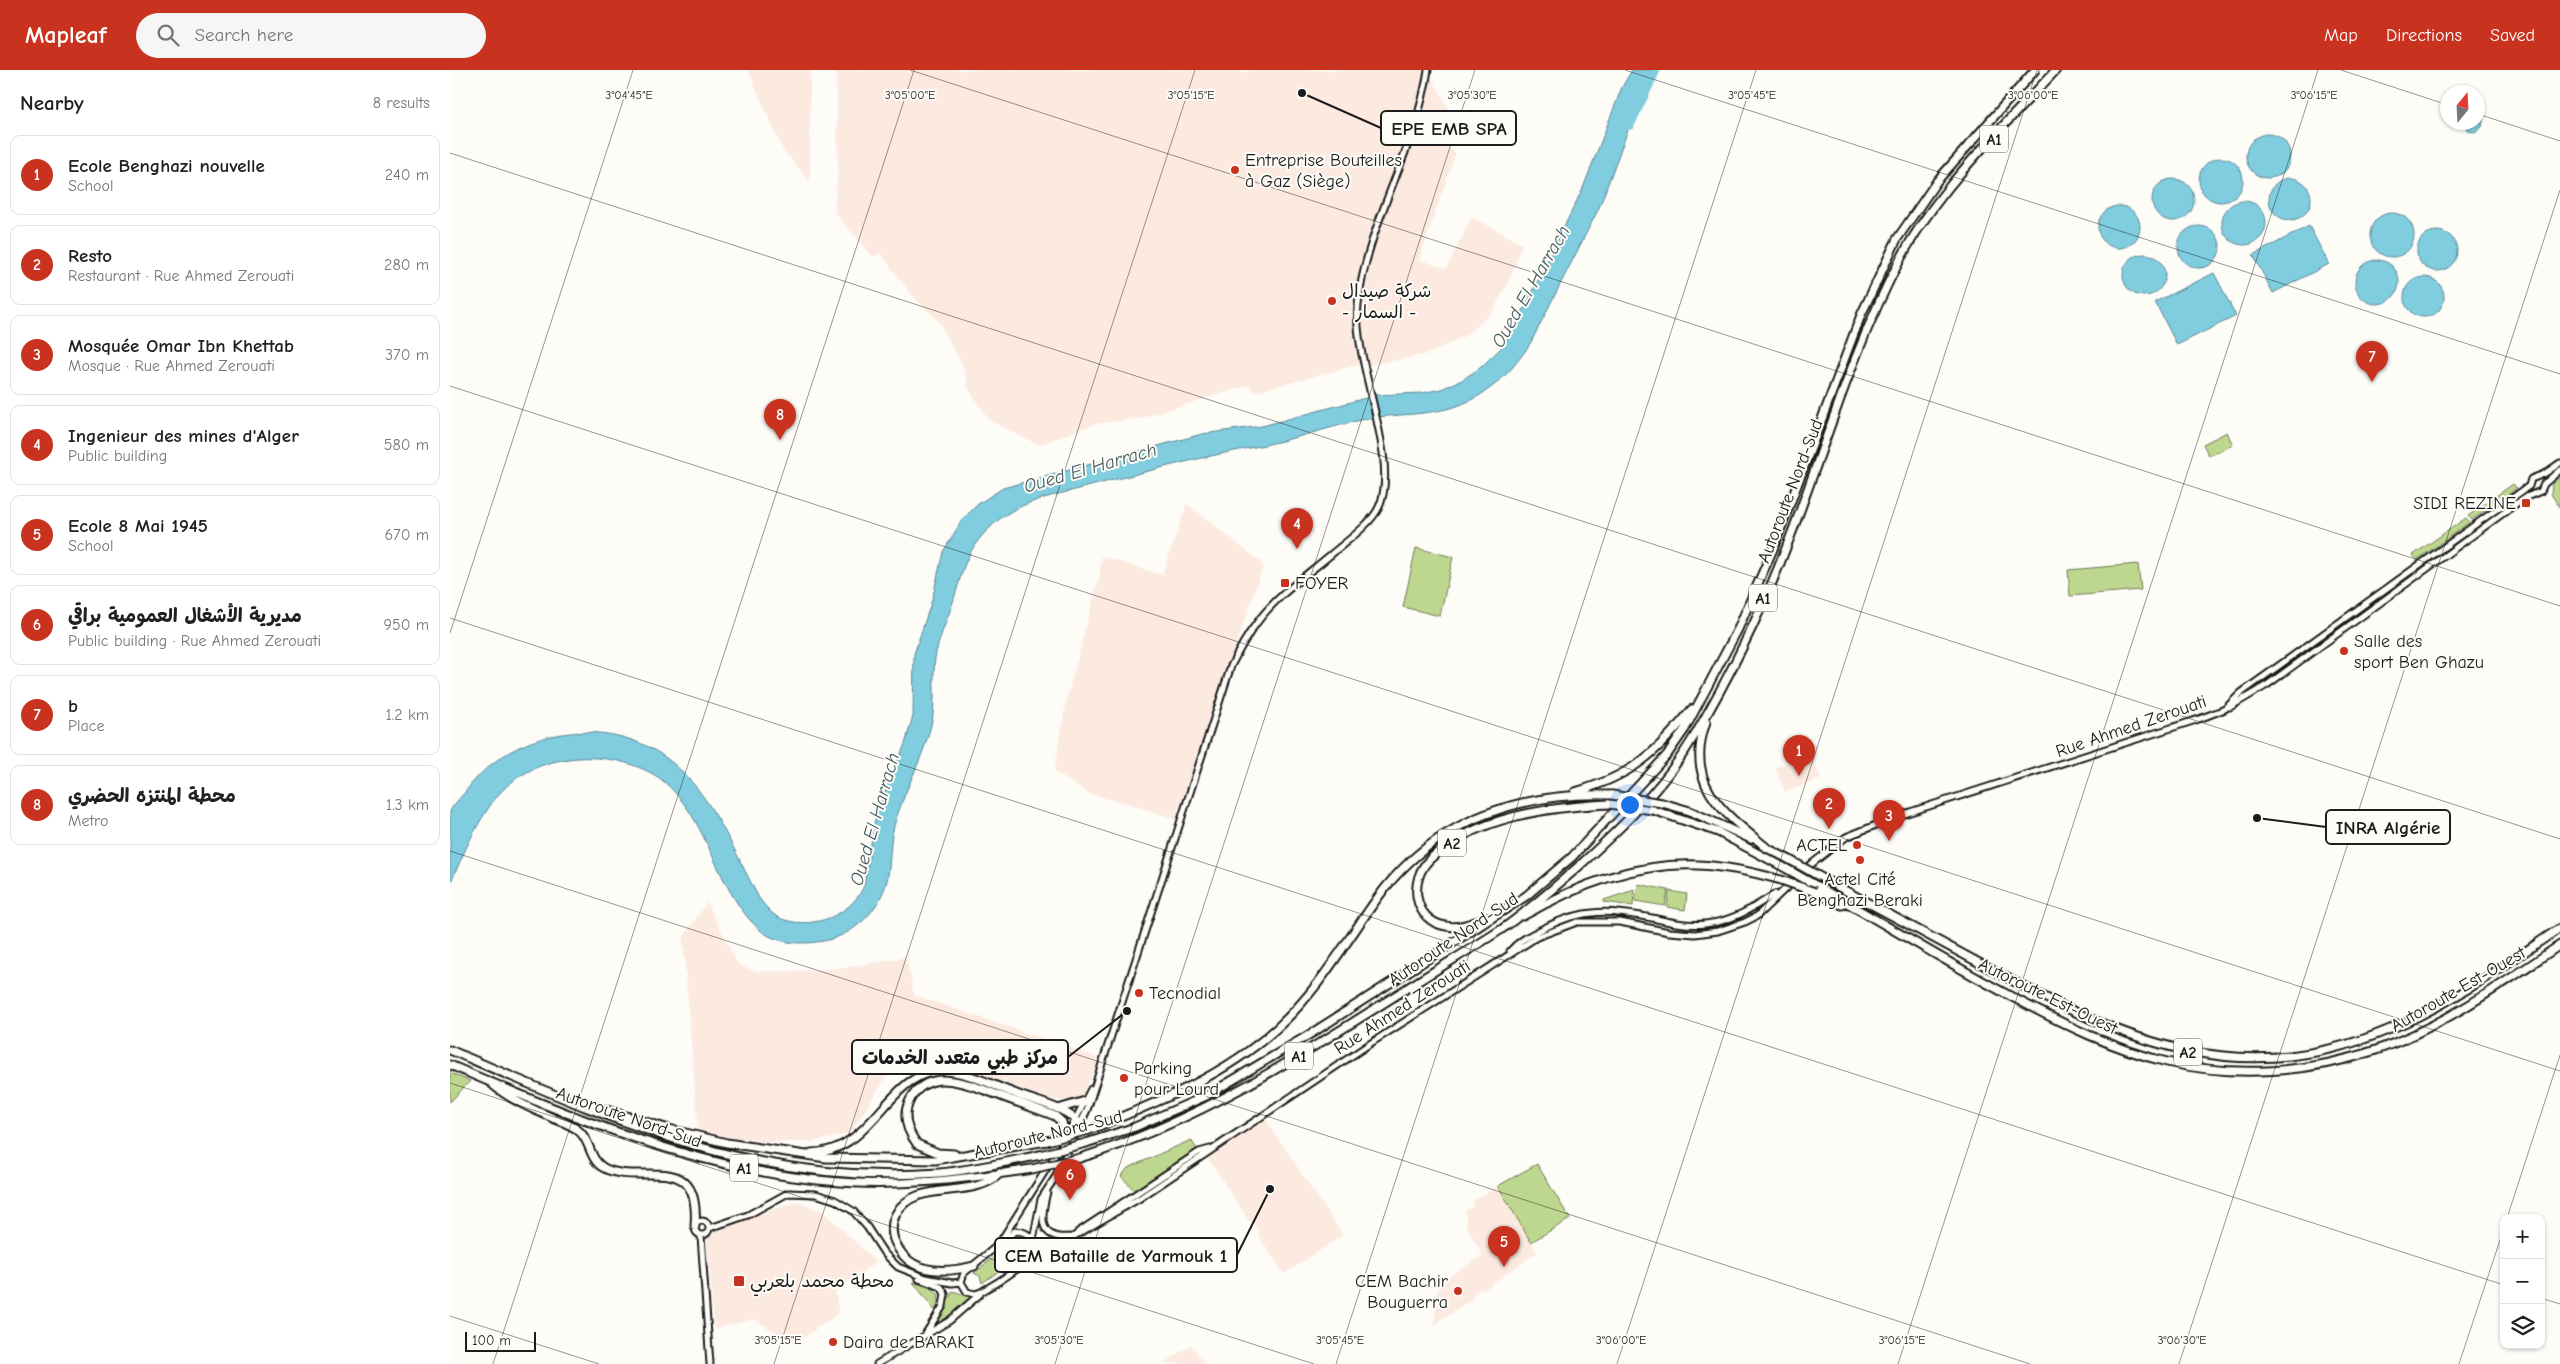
<!DOCTYPE html>
<html lang="en">
<head>
<meta charset="utf-8">
<style>
	:root { --surface:#fff; --page:#f6f6f6; --text:#202124; --muted:#757577; --line:#e0e0e0; --accent:#c8321e }
	body { margin:0; font-family:"Comic Neue","Playpen Sans Arabic",sans-serif; background:var(--page); color:var(--text) }
	.controls { position:absolute; right:15px; bottom:15px; display:grid; overflow:hidden; border-radius:10px; box-shadow:0 1px 4px #0004 }
	.controls button { width:45px; height:45px; display:grid; place-items:center; padding:0; border:0; border-bottom:1px solid var(--line); background:var(--surface); color:var(--text); font:25px sans-serif }
	.compass { position:absolute; left:1990px; top:15px; width:45px; height:45px; border-radius:50%; background:var(--surface); box-shadow:0 1px 4px #0004; rotate:18deg }
	.scale { position:absolute; left:15px; bottom:12px; width:71px; box-sizing:border-box; padding-left:5px; border:2px solid #1c1c1c; border-top:0; font-size:14px; line-height:18px; white-space:nowrap; color:#1c1c1c; -webkit-text-stroke:4px #fdfcf7; paint-order:stroke }
	.you { position:absolute; left:1179px; top:734px; width:18px; height:18px; margin:-12px; border:4px solid #fff; border-radius:50%; background:#1a73e8; box-shadow:0 0 0 8px #1a73e833 }
	.badge { display:grid; place-items:center; width:32px; height:32px; border-radius:50%; background:var(--accent); color:#fff; font-size:16px; font-weight:700 }
	.pin { position:absolute; translate:-50% -41px; filter:drop-shadow(0 1px 2px #0008) }
	.pin::after { content:''; position:absolute; top:26px; width:18px; height:15px; background:inherit; clip-path:polygon(0 0,100% 0,50% 100%) }
	.list { margin:0; padding:0; list-style:none }
	h2 { display:flex; justify-content:space-between; align-items:center; height:65px; margin:0; padding:0 20px; font-size:21px }
	h2 small { font-size:16px; font-weight:400; color:var(--muted) }
	.list li { display:grid; grid-template-columns:32px 1fr auto; gap:15px; align-items:center; box-sizing:border-box; height:80px; margin:0 10px 10px; padding:0 10px; border:1px solid var(--line); border-radius:10px }
	.list b { display:block; font-size:19px; white-space:nowrap }
	.list p { margin:0; font-size:16px; white-space:nowrap; color:var(--muted) }
	.list em { font-size:16px; font-style:normal; color:var(--muted) }
	.icon { flex:none; width:28px; height:28px; fill:none; stroke:currentColor; stroke-width:2; stroke-linecap:round; stroke-linejoin:round }
	.map { position:relative; flex:none; width:2110px; height:1294px; overflow:hidden }
	header { display:flex; align-items:center; gap:30px; box-sizing:border-box; height:70px; padding:0 25px; background:var(--accent); color:#fff }
	header strong { font-size:24px }
	nav { display:flex; gap:28px; margin-inline-start:auto; font-size:18px }
	.search { width:350px; height:45px; background:var(--page); display:flex; align-items:center; gap:12px; box-sizing:border-box; padding:0 18px; border-radius:28px; color:var(--muted); font-size:19px }
	main { display:flex }
	aside { flex:1; background:var(--surface) }
	.map>svg:first-child { display:block }
	.built { fill:#fceae0 }
	.green { fill:#bed78e; stroke:#6d7a55 }
	.water { fill:#81cde0; stroke:#598692 }
	.lines { fill:none; stroke-linecap:round; stroke-linejoin:round }
	.river { stroke:#81cde0; stroke-width:9 }
	.secondary-casing { stroke:#1c1c1c; stroke-width:9 }
	.motorway-casing { stroke:#1c1c1c; stroke-width:11 }
	.secondary { stroke:#fdfcf7; stroke-width:5 }
	.motorway { stroke:#fdfcf7; stroke-width:7 }
	.motorway-bridge-casing { stroke:#1c1c1c; stroke-width:11; stroke-linecap:butt }
	.motorway-bridge { stroke:#fdfcf7; stroke-width:7 }
	.ticks { fill:none; stroke:#1c1c1c; stroke-width:1; stroke-opacity:0.45 }
	.poi-dot { fill:#c8321e; stroke:#fdfcf7; stroke-width:2 }
	.labels { text-anchor:middle; stroke-width:4; stroke-linejoin:round; paint-order:stroke }
	.shield { fill:#fdfcf7; stroke:#605f5e; stroke-width:1 }
	.shield-label { font-size:16px; font-weight:bold; fill:#1c1c1c }
	.poi-label { font-size:18px; fill:#1c1c1c; stroke:#fdfcf7; text-anchor:start }
	.street-label { font-size:18px; fill:#1c1c1c; stroke:#fdfcf7 }
	.water-label { font-size:19px; font-style:italic; fill:#3f5a61; stroke:#fdfcf7 }
	.ticks-label { font-size:12px; text-anchor:middle; fill:#1c1c1c; stroke:#fdfcf7; stroke-width:4; stroke-linejoin:round; paint-order:stroke }
	.leader { fill:none; stroke:#1c1c1c; stroke-width:2 }
	.callout-dot { fill:#1c1c1c; stroke:#fdfcf7; stroke-width:2 }
	.callout { fill:#fdfcf7; stroke:#1c1c1c; stroke-width:2 }
	.callout-label { font-size:19px; text-anchor:middle; font-weight:bold; fill:#1c1c1c }
</style>
</head>
<body>
<header>
<strong>Mapleaf</strong>
<div class="search"><svg class="icon" aria-label="search" viewBox="0 0 24 24"><circle cx="10" cy="10" r="6"/><path d="M15 15l6 6"/></svg>Search here</div>
<nav><a>Map</a><a>Directions</a><a>Saved</a></nav>
</header>
<main>
<aside>
<h2>Nearby<small>8 results</small></h2>
<ul class="list">
<li><span class="badge">1</span><div><b>Ecole Benghazi nouvelle</b><p>School</p></div><em>240 m</em></li>
<li><span class="badge">2</span><div><b>Resto</b><p>Restaurant · Rue Ahmed Zerouati</p></div><em>280 m</em></li>
<li><span class="badge">3</span><div><b>Mosquée Omar Ibn Khettab</b><p>Mosque · Rue Ahmed Zerouati</p></div><em>370 m</em></li>
<li><span class="badge">4</span><div><b>Ingenieur des mines d'Alger</b><p>Public building</p></div><em>580 m</em></li>
<li><span class="badge">5</span><div><b>Ecole 8 Mai 1945</b><p>School</p></div><em>670 m</em></li>
<li><span class="badge">6</span><div><b>مديرية الأشغال العمومية براقي</b><p>Public building · Rue Ahmed Zerouati</p></div><em>950 m</em></li>
<li><span class="badge">7</span><div><b>b</b><p>Place</p></div><em>1.2 km</em></li>
<li><span class="badge">8</span><div><b>محطة المنتزه الحضري</b><p>Metro</p></div><em>1.3 km</em></li>
</ul>
</aside>
<div class="map">
<svg width="2110" height="1294" viewBox="0 0 2110 1294">
	<rect width="100%" height="100%" fill="#fdfcf7"/>
	<filter id="ink" filterUnits="userSpaceOnUse"><feTurbulence type="fractalNoise" baseFrequency=".02" numOctaves="2"/><feDisplacementMap in="SourceGraphic" scale="10" xChannelSelector="R" yChannelSelector="G"/><feConvolveMatrix kernelMatrix="1 2 1 2 8 2 1 2 1" color-interpolation-filters="sRGB"/></filter>
	<g filter="url(#ink)">
		<path class="built" d="M298,0H360V112L333,80Z
			M386,0H789L790,3L804,0H977L1008,55L1000,80L1006,83L969,189L996,199L1022,147L1072,174L1060,209L1042,243L1013,267L978,284L926,294L907,295L805,322L799,315L692,348L645,354L589,375L539,350L519,320L513,295L491,257V254L461,224L430,183L423,187L384,142L388,97Z
			M737,434L811,492L813,497L748,684H745L747,690L726,749L686,736L640,724L604,702L617,627L649,509L652,486L712,505Z
			M1361,684L1371,709L1335,722L1325,697Z
			M257,832L287,893L295,898L306,901H342L394,898L456,887L464,925L647,987L646,996L630,1030H601L497,991L449,987L400,1063L365,1072H312L248,1062L233,868Z
			M815,1049L893,1165L834,1204L808,1165L809,1161L802,1151H799L757,1087Z
			M1048,1116L1087,1182L1035,1219L1032,1218L1024,1224L1023,1228L984,1255L989,1212L1033,1185L1017,1158L1015,1141L1024,1136L1022,1131Z
			M347,1132L373,1141L426,1192L385,1222L389,1243L345,1274L304,1249L264,1259L257,1169L270,1157Z
			M741,1275L755,1294H715L717,1291Z"/>
		<path class="green" d="M1777,362L1783,375L1759,386L1753,374Z
			M2110,407V438L2101,424L2102,414Z
			M2063,414L2067,418L2022,450L2018,446Z
			M2016,448L2020,452L1967,490L1963,485Z
			M966,478L1003,487L990,546L953,537Z
			M1688,494L1691,520L1620,526L1618,500Z
			M1188,814L1218,820L1215,836L1185,831Z
			M1184,820L1183,836L1154,832V830Z
			M1219,821L1237,824L1235,840L1217,837Z
			M0,1003L20,1011L0,1032Z
			M741,1070L747,1079L684,1120L671,1106L678,1098Z
			M1087,1094L1120,1149L1081,1172L1048,1116Z
			M569,1167L576,1170C579,1180 573,1184 566,1190L552,1180Z
			M544,1187L555,1197L532,1213L530,1206L524,1203Z
			M463,1212L481,1218L489,1225L486,1242Z
			M503,1221L520,1227L491,1253L484,1254Z"/>
		<path class="water" d="M1182,0H1209L1192,27L1182,49L1149,138L1081,272C1065,298 1046,318 1019,331C983,348 947,342 910,350C877,358 844,369 810,376C755,386 702,400 648,414C617,423 578,428 551,448C515,477 515,495 502,535C496,553 488,570 485,588C482,612 487,636 480,659C471,693 453,723 444,756C439,774 441,793 437,811C429,840 406,863 378,870C355,875 328,875 310,860C276,830 264,781 241,744C232,730 218,712 203,704C156,678 86,682 49,724C27,750 14,783 0,814C0,802 0,750 0,742C2,736 11,727 16,721C58,662 147,644 209,683C259,715 282,778 309,828C316,837 323,847 335,850C365,859 401,845 414,816L426,743L455,674L463,646L464,584L482,530L493,482L512,450L528,434L553,418L752,364L812,356L927,325L972,323L991,319L1012,310L1030,298L1051,278L1066,255L1133,118L1172,17Z
			M2028,43L2033,49L2032,57L2026,62L2018,61L2013,53L2028,52Z
			M1796 86a22 22 0 1 1 44 0a22 22 0 1 1-44 0Z
			M1749 110a22 22 0 1 1 44 0a22 22 0 1 1-44 0Z
			M1819 129a21 21 0 1 1 42 0a21 21 0 1 1-42 0Z
			M1702 130a21 21 0 1 1 42 0a21 21 0 1 1-42 0Z
			M1772 153a22 22 0 1 1 44 0a22 22 0 1 1-44 0Z
			M1648 157a21 21 0 1 1 42 0a21 21 0 1 1-42 0Z
			M1920 165a22 22 0 1 1 44 0a22 22 0 1 1-44 0Z
			M1728 177a21 21 0 1 1 42 0a21 21 0 1 1-42 0Z
			M1859,156L1879,194L1823,223L1803,185Z
			M1967 181a20 20 0 1 1 40 0a20 20 0 1 1-40 0Z
			M1673 205a21 21 0 1 1 42 0a21 21 0 1 1-42 0Z
			M1905 212a22 22 0 1 1 44 0a22 22 0 1 1-44 0Z
			M1764,203L1786,246L1727,275L1705,232Z
			M1954 227a20 20 0 1 1 40 0a20 20 0 1 1-40 0Z"/>
		<g class="lines">
			<path class="river" d="M1180,55L1206,0"/>
			<defs>
				<path id="secondary" d="M2079,416L2081,409L2094,404L2110,393
					M1780,637L1817,615L2074,428L2091,421L2094,414L2110,400
					M1060,881C1069,870 1081,865 1094,858C1133,838 1160,840 1202,848C1219,852 1237,856 1255,854C1281,852 1303,838 1325,824
					M597,1122C591,1145 587,1170 619,1167
					M245 1158a7 7 0 1 1 14 0a7 7 0 1 1-14 0Z
					M260,1158L298,1145L338,1123L366,1124L385,1130L403,1141L417,1157L434,1183L448,1197L476,1208L502,1213L511,1212
					M565,1161C572,1161 578,1163 582,1169C594,1188 544,1214 531,1222L525,1224L517,1222L511,1212L514,1203Z
					M628,1162L749,1082L760,1079
					M251,1166L260,1294
					M552,1169L616,1068L641,1019
					M583,1170L591,1129L606,1106L637,1040L781,596C788,582 796,567 806,554C826,526 858,504 884,482C897,471 922,453 929,437C951,390 902,291 908,235C916,154 966,81 978,0
					M584,1176L596,1177L614,1170
					M562,1202L690,1128L921,973L1087,867L1127,852H1170L1219,862L1245,864L1268,861L1295,852L1307,846L1359,796L1396,767L1451,745L1749,649L1775,639L1791,623L2079,416
					M469,1209L491,1217L495,1224L493,1236L476,1263
					M427,1294L499,1251L530,1224"/>
				<path id="motorway" d="M1256,652C1234,714 1272,742 1316,777
					M1125,722C1181,706 1206,684 1242,639
					M1212,733L1240,741L1301,769
					M1203,740L1268,762L1337,799
					M1313,776L1340,790
					M1374,809C1427,838 1481,867 1535,896C1677,973 1795,1026 1954,953C2010,928 2059,892 2110,858
					M1358,811C1427,849 1494,891 1564,928C1613,954 1663,979 1717,992C1785,1008 1860,1003 1926,980C1992,957 2052,914 2110,875
					M1365,822L1392,835
					M1073,846C1125,816 1187,792 1248,795C1276,796 1303,802 1331,810
					M1037,848C1024,852 1009,859 996,856C963,851 958,810 980,789C1027,746 1099,737 1159,734
					M0,980C163,1050 306,1117 489,1103C523,1100 556,1092 590,1085
					M0,995C122,1047 245,1099 378,1111C446,1118 515,1109 582,1099
					M42,1014C60,1030 83,1039 105,1049C113,1052 122,1055 129,1061C141,1071 139,1090 154,1098C190,1117 251,1077 245,1156
					M130,1032L219,1059L277,1073L376,1088L485,1090L597,1071
					M608,1039L635,1031
					M639,1060C706,1033 773,1007 827,958C869,920 896,871 929,826C986,750 1069,722 1162,725
					M636,1073L685,1057L756,1026L862,963L1076,826L1122,787L1217,685L1235,659L1288,559L1323,479L1411,245L1447,169L1487,111L1585,0
					M361,1083C426,1082 438,998 495,1001C518,1002 542,1015 564,1023C585,1032 617,1037 631,1055
					M504,1084L488,1083L467,1074C458,1062 452,1047 459,1032C478,993 523,1016 551,1026C569,1033 588,1039 605,1046L612,1052L616,1068
					M630,1088C746,1052 846,989 948,924C982,902 1018,881 1052,859C1079,840 1104,818 1129,796C1172,757 1215,716 1245,665C1281,604 1316,532 1341,465C1376,373 1404,276 1451,188C1489,117 1552,58 1606,0
					M524,1196C496,1203 460,1205 446,1174C441,1165 441,1153 446,1144C464,1108 524,1131 550,1103"/>
			</defs>
			<use href="#secondary" class="secondary-casing"/>
			<use href="#motorway" class="motorway-casing"/>
			<use href="#secondary" class="secondary"/>
			<use href="#motorway" class="motorway"/>
			<defs>
				<path id="motorway-bridge" d="M1162,725L1212,733
					M1159,734L1203,740
					M1340,790L1374,809
					M1337,799L1358,811
					M1331,810L1365,822
					M597,1071L639,1060
					M590,1085L636,1073
					M582,1099L630,1088"/>
			</defs>
			<use href="#motorway-bridge" class="motorway-bridge-casing"/>
			<use href="#motorway-bridge" class="motorway-bridge"/>
		</g>
	</g>
	<path class="ticks" d="M460,0L2110,536M1175,0L2110,304M1891,0L1998,35M2028,44L2110,71M0,83L2110,769M0,316L2110,1001M0,548L2054,1215M0,563L183,0M0,781L1580,1294M0,1013L864,1294M2057,1148L2110,985M2091,1228L2110,1234M0,1246L149,1294M43,1294L464,0M324,1294L745,0M605,1294L1025,0M886,1294L1306,0M1167,1294L1587,0M1448,1294L1868,0M1729,1294L2110,120M2009,1294L2054,1158"/>
	<g class="poi-dot">
		<circle cx="785" cy="100" r="5"/>
		<circle cx="882" cy="231" r="5"/>
		<rect x="2071" y="428" width="10" height="10" rx="2.5"/>
		<rect x="830" y="508" width="10" height="10" rx="2.5"/>
		<circle cx="1894" cy="581" r="5"/>
		<circle cx="1407" cy="775" r="5"/>
		<circle cx="1410" cy="790" r="5"/>
		<circle cx="689" cy="923" r="5"/>
		<circle cx="674" cy="1008" r="5"/>
		<rect x="283" y="1205" width="12" height="12" rx="2.5"/>
		<circle cx="1008" cy="1221" r="5"/>
		<circle cx="383" cy="1272" r="5"/>
	</g>
	<g class="labels">
		<g class="shield">
			<rect x="1530" y="55.5" width="28" height="27" rx="4"/>
			<rect x="1299" y="514.5" width="28" height="27" rx="4"/>
			<rect x="988" y="759.5" width="28" height="27" rx="4"/>
			<rect x="1724" y="968.5" width="28" height="27" rx="4"/>
			<rect x="835" y="972.5" width="28" height="27" rx="4"/>
			<rect x="280" y="1084.5" width="28" height="27" rx="4"/>
		</g>
		<g class="shield-label">
			<text x="1544" y="75">A1</text>
			<text x="1313" y="534">A1</text>
			<text x="1002" y="779">A2</text>
			<text x="1738" y="988">A2</text>
			<text x="849" y="992">A1</text>
			<text x="294" y="1104">A1</text>
		</g>
		<g class="poi-label">
			<text x="795" y="96">Entreprise Bouteilles<tspan x="795" dy="21">à Gaz (Siège)</tspan></text>
			<text x="892" y="227">شركة صيدال<tspan x="892" dy="21">- السمار -</tspan></text>
			<text x="2066" y="439" text-anchor="end">SIDI REZINE</text>
			<text x="845" y="519">FOYER</text>
			<text x="1904" y="577">Salle des<tspan x="1904" dy="21">sport Ben Ghazu</tspan></text>
			<text x="1397" y="781" text-anchor="end">ACTEL</text>
			<text x="1410" y="815" text-anchor="middle">Actel Cité<tspan x="1410" dy="21">Benghazi Beraki</tspan></text>
			<text x="699" y="929">Tecnodial</text>
			<text x="684" y="1004">Parking<tspan x="684" dy="21">pour Lourd</tspan></text>
			<text x="300" y="1217">محطة محمد بلعربي</text>
			<text x="998" y="1217" text-anchor="end">CEM Bachir<tspan x="998" dy="21">Bouguerra</tspan></text>
			<text x="393" y="1278">Daira de BARAKI</text>
		</g>
		<g class="street-label">
			<text transform="translate(1340 421) rotate(-69)" y="6">Autoroute Nord-Sud</text>
			<text transform="translate(1681 656) rotate(-19)" y="6">Rue Ahmed Zerouati</text>
			<text transform="translate(1003 869) rotate(-34)" y="6">Autoroute Nord-Sud</text>
			<text transform="translate(2008 919) rotate(-30)" y="6">Autoroute Est-Ouest</text>
			<text transform="translate(1598 926) rotate(26)" y="6">Autoroute Est-Ouest</text>
			<text transform="translate(952 937) rotate(-33)" y="6">Rue Ahmed Zerouati</text>
			<text transform="translate(179 1047) rotate(19)" y="6">Autoroute Nord-Sud</text>
			<text transform="translate(598 1064) rotate(-14)" y="6">Autoroute Nord-Sud</text>
		</g>
		<g class="water-label">
			<text transform="translate(1080 216) rotate(-60)" y="7">Oued El Harrach</text>
			<text transform="translate(640 397) rotate(-16)" y="7">Oued El Harrach</text>
			<text transform="translate(424 749) rotate(-74)" y="7">Oued El Harrach</text>
		</g>
	</g>
	<g class="ticks-label">
		<text x="179" y="29">3°04'45"E</text>
		<text x="460" y="29">3°05'00"E</text>
		<text x="741" y="29">3°05'15"E</text>
		<text x="1022" y="29">3°05'30"E</text>
		<text x="1302" y="29">3°05'45"E</text>
		<text x="1583" y="29">3°06'00"E</text>
		<text x="1864" y="29">3°06'15"E</text>
		<text x="328" y="1274">3°05'15"E</text>
		<text x="609" y="1274">3°05'30"E</text>
		<text x="890" y="1274">3°05'45"E</text>
		<text x="1171" y="1274">3°06'00"E</text>
		<text x="1452" y="1274">3°06'15"E</text>
		<text x="1732" y="1274">3°06'30"E</text>
	</g>
	<path class="leader" d="M852 23L931 58M1807 748L1876 757M677 941L618 987M820 1119L787 1185"/>
	<g class="callout-dot">
		<circle cx="852" cy="23" r="5"/>
		<circle cx="1807" cy="748" r="5"/>
		<circle cx="677" cy="941" r="5"/>
		<circle cx="820" cy="1119" r="5"/>
	</g>
	<g class="callout">
		<rect x="931" y="41" width="135" height="34" rx="5"/>
		<rect x="1876" y="740" width="124" height="34" rx="5"/>
		<rect x="402" y="970" width="216" height="34" rx="5"/>
		<rect x="545" y="1168" width="242" height="34" rx="5"/>
	</g>
	<g class="callout-label">
		<text x="999" y="65">EPE EMB SPA</text>
		<text x="1938" y="764">INRA Algérie</text>
		<text x="510" y="994">مركز طبي متعدد الخدمات</text>
		<text x="666" y="1192">CEM Bataille de Yarmouk 1</text>
	</g>
</svg>
<div class="controls">
<button>+</button>
<button>−</button>
<button><svg class="icon" aria-label="layers" viewBox="0 0 24 24"><path d="M12 4l9 5-9 5-9-5zM3 14l9 5 9-5"/></svg></button>
</div>
<svg class="compass" viewBox="-18 -18 36 36"><path d="M0-13l5 13h-10z" fill="#e53935"/><path d="M0 13l5-13h-10z" fill="#757577"/></svg>
<div class="scale">100 m</div>
<div class="you"></div>
<div class="pin badge" style="left:1349px;top:706px">1</div>
<div class="pin badge" style="left:1379px;top:759px">2</div>
<div class="pin badge" style="left:1439px;top:771px">3</div>
<div class="pin badge" style="left:847px;top:479px">4</div>
<div class="pin badge" style="left:1054px;top:1197px">5</div>
<div class="pin badge" style="left:620px;top:1130px">6</div>
<div class="pin badge" style="left:1922px;top:312px">7</div>
<div class="pin badge" style="left:330px;top:370px">8</div>
</div>
</main>
</body>
</html>
